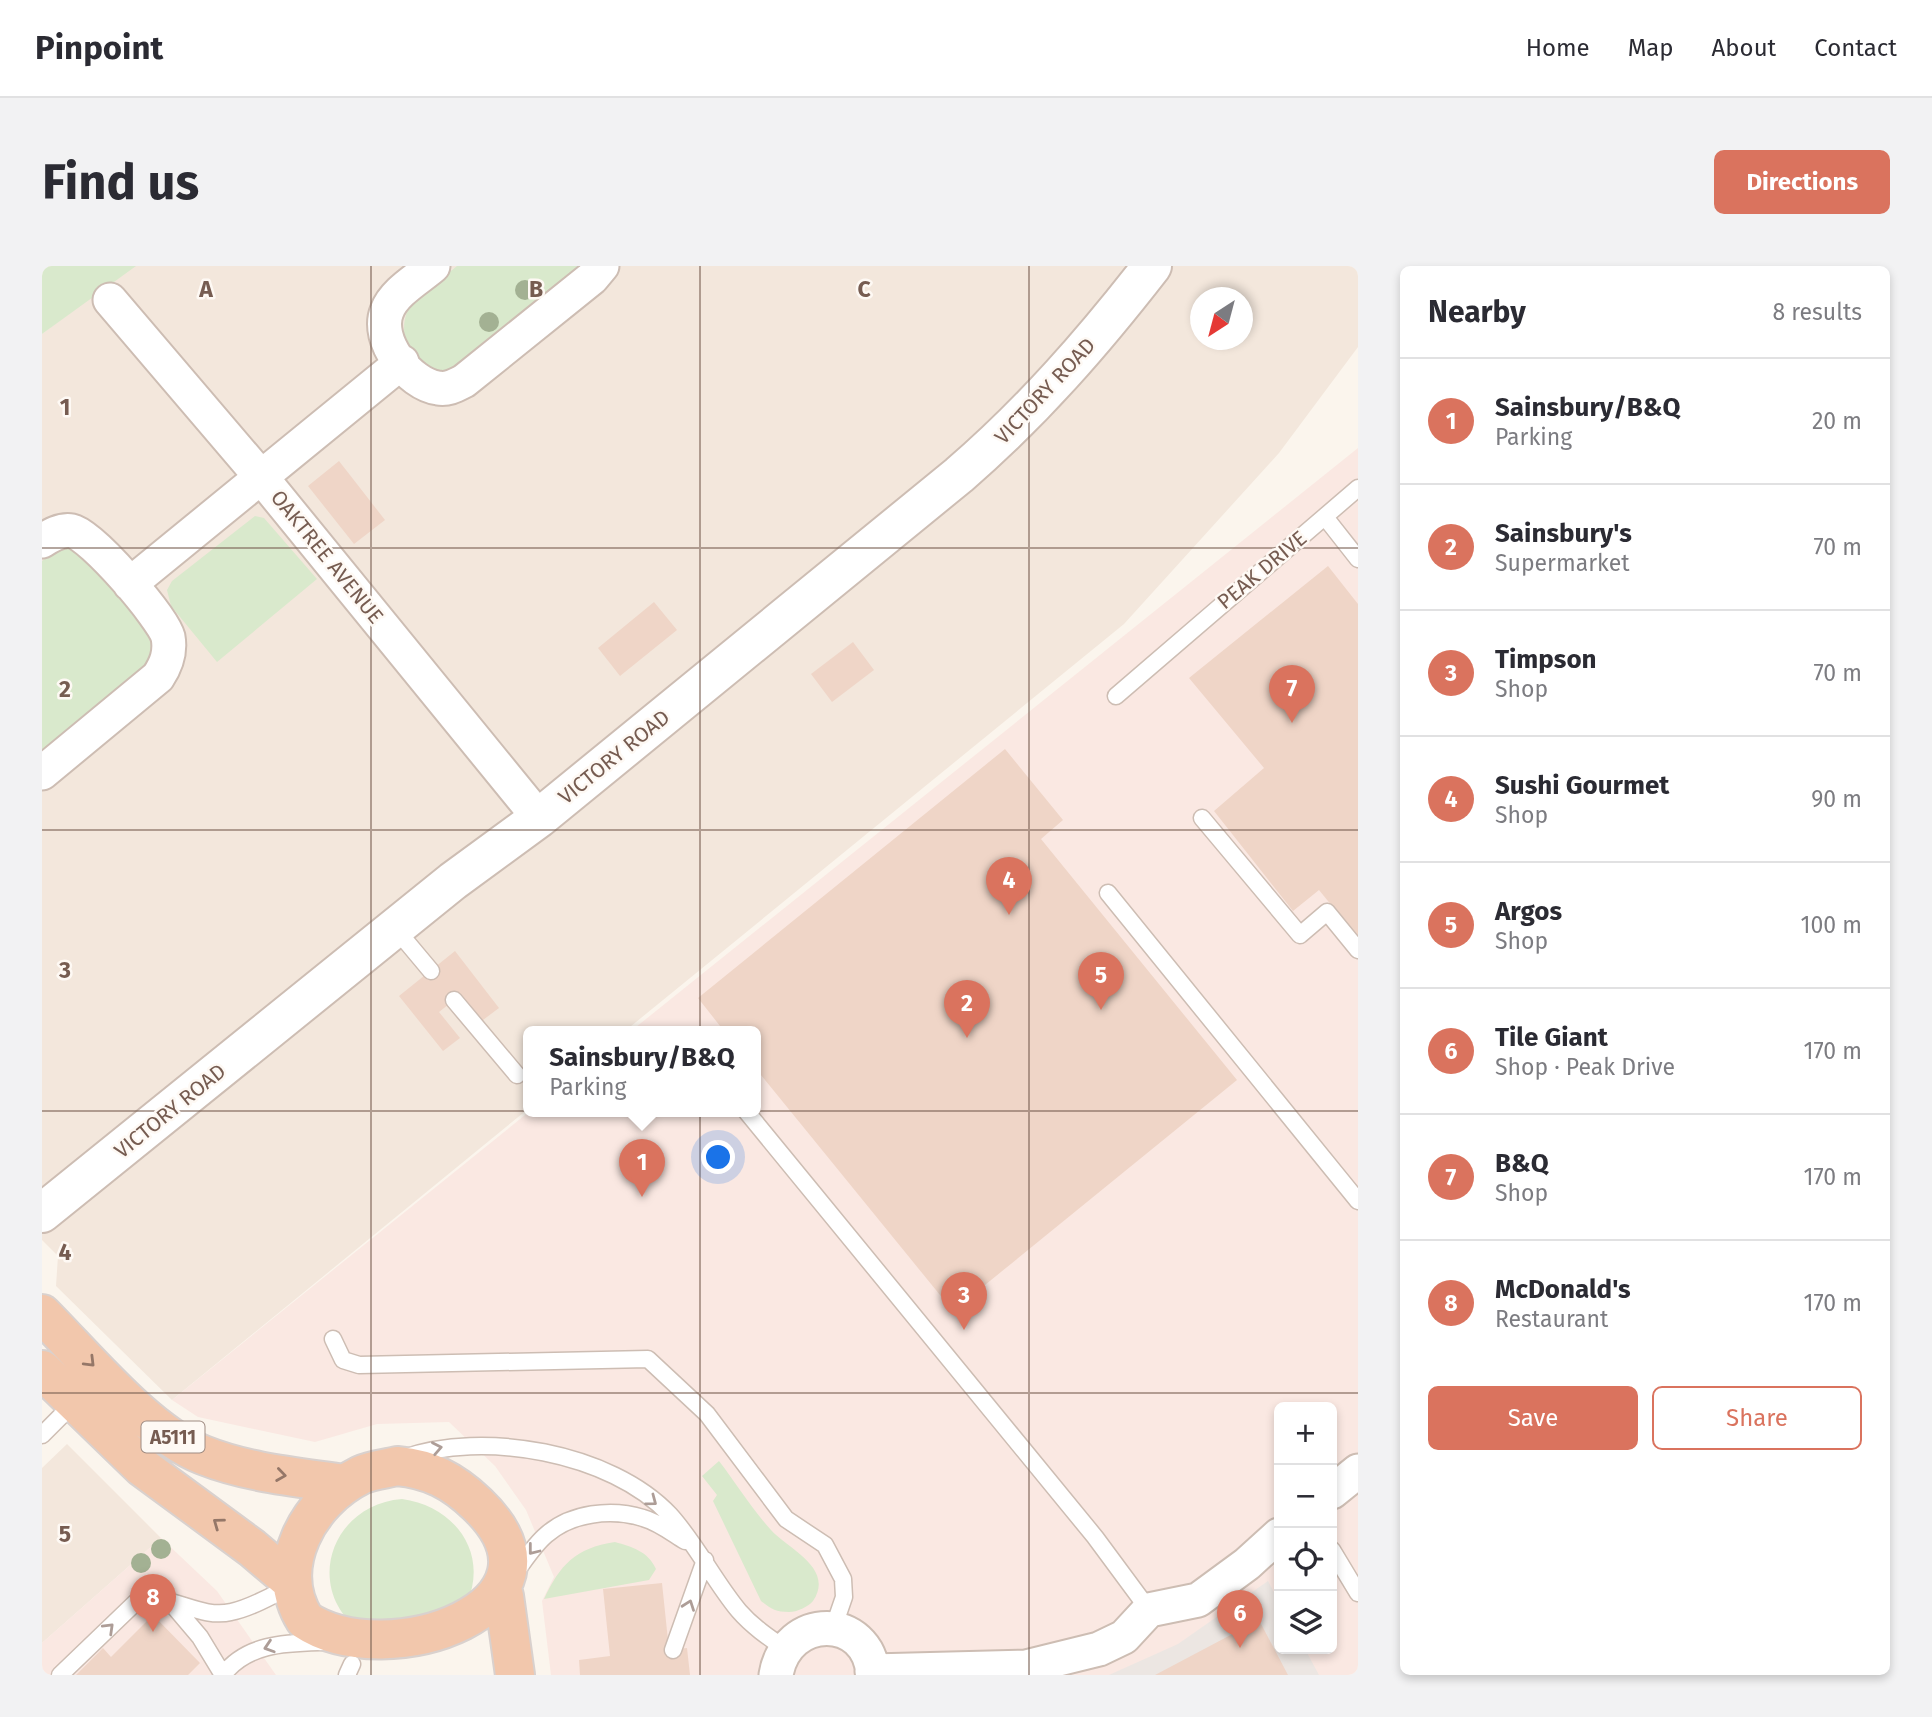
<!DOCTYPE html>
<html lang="en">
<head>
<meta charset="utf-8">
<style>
	:root { --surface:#fff; --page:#f2f2f3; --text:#2b2b33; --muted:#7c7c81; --line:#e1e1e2; --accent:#da735e }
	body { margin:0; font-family:"Fira Sans",sans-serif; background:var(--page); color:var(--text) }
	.controls { position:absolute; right:21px; bottom:21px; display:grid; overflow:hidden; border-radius:10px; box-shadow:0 4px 10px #0003 }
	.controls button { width:63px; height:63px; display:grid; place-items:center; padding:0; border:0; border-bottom:2px solid var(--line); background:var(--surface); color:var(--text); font:35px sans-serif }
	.compass { position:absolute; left:1148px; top:21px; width:63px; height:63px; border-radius:50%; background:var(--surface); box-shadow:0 4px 10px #0003; rotate:216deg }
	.you { position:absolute; left:677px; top:892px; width:24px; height:24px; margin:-18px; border:5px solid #fff; border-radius:50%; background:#1a73e8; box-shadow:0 0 0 10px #1a73e833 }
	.badge { display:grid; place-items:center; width:46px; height:46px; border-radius:50%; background:var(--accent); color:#fff; font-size:23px; font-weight:700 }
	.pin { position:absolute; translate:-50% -58px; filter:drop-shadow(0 2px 4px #0008) }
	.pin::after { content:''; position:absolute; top:37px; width:24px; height:21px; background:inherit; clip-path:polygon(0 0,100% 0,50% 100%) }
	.popup { position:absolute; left:481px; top:760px; width:238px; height:91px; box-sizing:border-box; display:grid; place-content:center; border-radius:10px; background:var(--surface); filter:drop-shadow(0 2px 5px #0005); font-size:23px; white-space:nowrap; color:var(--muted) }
	.popup b { font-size:26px; color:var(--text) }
	.popup::after { content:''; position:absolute; left:50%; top:100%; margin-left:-14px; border:14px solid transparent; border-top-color:var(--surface) }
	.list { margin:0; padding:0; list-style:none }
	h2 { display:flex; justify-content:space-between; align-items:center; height:91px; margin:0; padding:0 28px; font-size:30px }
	h2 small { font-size:23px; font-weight:400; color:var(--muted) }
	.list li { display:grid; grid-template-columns:46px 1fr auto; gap:21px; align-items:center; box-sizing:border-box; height:126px; padding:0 28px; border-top:2px solid var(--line) }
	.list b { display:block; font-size:26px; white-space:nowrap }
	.list p { margin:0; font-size:23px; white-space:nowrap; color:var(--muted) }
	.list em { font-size:23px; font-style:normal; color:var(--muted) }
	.actions { display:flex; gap:14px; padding:21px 28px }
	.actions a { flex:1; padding:16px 0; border:2px solid var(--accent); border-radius:10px; text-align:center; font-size:24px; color:var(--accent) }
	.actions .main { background:var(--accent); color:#fff }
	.icon { flex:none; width:38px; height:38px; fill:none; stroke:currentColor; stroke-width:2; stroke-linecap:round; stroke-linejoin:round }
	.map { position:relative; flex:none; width:1316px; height:1409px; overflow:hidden; border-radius:10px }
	header { display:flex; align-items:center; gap:42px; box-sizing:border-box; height:98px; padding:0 35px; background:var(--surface); border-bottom:2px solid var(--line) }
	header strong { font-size:33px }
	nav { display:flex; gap:38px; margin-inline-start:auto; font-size:24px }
	.intro { display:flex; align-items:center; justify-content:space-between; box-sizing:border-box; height:168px; padding:0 42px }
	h1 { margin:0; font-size:49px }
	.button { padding:18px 32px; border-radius:10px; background:var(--accent); color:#fff; font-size:24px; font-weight:700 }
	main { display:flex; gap:42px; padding:0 42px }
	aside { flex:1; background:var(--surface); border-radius:10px; box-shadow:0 4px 10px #0003 }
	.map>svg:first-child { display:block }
	.residential { fill:#f3e7dc; fill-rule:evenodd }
	.commercial { fill:#fae8e2; fill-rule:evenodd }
	.industrial { fill:#ece6e2 }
	.green { fill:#d9e9cc }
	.building { fill:#efd5c7 }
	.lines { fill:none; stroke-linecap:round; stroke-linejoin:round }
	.service-casing { stroke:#cdbdb3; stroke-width:19 }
	.minor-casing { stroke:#cdbdb3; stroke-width:37 }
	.tertiary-casing { stroke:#cdbdb3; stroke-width:42 }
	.trunk-casing { stroke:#d9d1ce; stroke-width:42 }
	.service { stroke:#fff; stroke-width:16 }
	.minor { stroke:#fff; stroke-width:33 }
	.tertiary { stroke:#fff; stroke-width:38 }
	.trunk { stroke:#f2c7ac; stroke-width:38 }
	.tree { fill:#a3b193 }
	.oneway { stroke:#957768 }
	.oneway2 { stroke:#ad9d97 }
	.grid { fill:none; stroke:#765c51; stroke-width:2; stroke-opacity:0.55 }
	.labels { text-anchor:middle; stroke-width:5; stroke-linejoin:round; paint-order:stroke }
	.shield { fill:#fef9f4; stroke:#9f8b82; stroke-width:2 }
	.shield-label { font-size:19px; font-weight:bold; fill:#765c51 }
	.street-label { font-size:21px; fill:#765c51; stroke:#fef9f4 }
	.grid-label { font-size:23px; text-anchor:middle; font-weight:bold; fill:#765c51; stroke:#fef9f4; stroke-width:5; stroke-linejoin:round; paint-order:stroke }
</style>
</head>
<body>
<header>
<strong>Pinpoint</strong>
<nav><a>Home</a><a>Map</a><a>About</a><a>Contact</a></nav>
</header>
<div class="intro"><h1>Find us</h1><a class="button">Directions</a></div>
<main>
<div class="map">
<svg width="1316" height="1409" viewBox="0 0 1316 1409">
	<rect width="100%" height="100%" fill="#fbf5ed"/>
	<path class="residential" d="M4,0H1316V81L1237,187L1082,358L583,765H486V843L130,1134L14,1020L16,990L0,974V68L56,25ZM1158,32H1200V74H1158Z
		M25,1178L119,1272L0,1377V1202Z"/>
	<path class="commercial" d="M1316,182V1409H509L500,1335L512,1311L484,1244L453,1200L407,1156L335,1158L273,1176L156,1151L130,1134L488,845H714V765H589ZM1237,1141H1290V1383H1237Z
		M119,1272L175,1325L234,1409H0V1377Z"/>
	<path class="industrial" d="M1226,1315L1237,1336V1383H1263L1277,1409H1067L1136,1378Z"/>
	<path class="green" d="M0,0H94L0,68Z
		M415,0H538L415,102C393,109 382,101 365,86C353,34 379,30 415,0Z
		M213,250L222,252L275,313L175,396L129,340L125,324L130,315Z
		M28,282L47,292L104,366L111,382L108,400L0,487V295L15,285Z
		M677,1195C694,1217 710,1243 729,1264C746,1283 793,1302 771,1335C766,1341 755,1346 747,1346C734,1346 729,1343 719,1335L671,1235L675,1229L660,1210Z
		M360,1233C412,1240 447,1286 425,1337L322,1368C260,1326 287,1239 360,1233Z
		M573,1276C590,1281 606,1285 614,1303L607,1314L502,1333C518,1299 533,1282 573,1276Z"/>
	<path class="building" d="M297,195L343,254L312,278L266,220Z
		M1286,300L1316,338V672L1277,624L1251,645L1172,545L1222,502L1147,412Z
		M612,336L635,364L578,410L556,382Z
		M811,376L832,404L790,436L769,408Z
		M963,483L1021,554L999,573L1195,814L911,1045L714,803V765H682L656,732Z
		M413,685L457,742L437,757L412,734L397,746L418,772L401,785L357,730Z
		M620,1317L627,1384L645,1382L648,1409H538L537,1394L568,1390L561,1323Z
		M111,1349L158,1397L146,1409H34L61,1382L69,1391Z
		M1217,1354L1246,1409H1113Z"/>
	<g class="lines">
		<defs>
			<path id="service" d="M1283,251L1316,293
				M1074,430L1316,222
				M1160,552L1258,669L1285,646L1316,684
				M1066,627L1316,935
				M353,662L389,705
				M412,734L475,809
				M704,845L1053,1271L1107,1344
				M291,1073L301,1094L317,1099L606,1093L665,1148L744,1253L783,1279L801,1313L802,1331L791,1363
				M0,1169L33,1136
				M362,1192C440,1164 569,1186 628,1249C655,1279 672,1315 697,1345C710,1360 726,1371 742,1382
				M1290,1284L1316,1327
				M470,1311C481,1297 491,1280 504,1269C529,1247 569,1242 601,1252C616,1256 630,1267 643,1275
				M130,1338L158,1371L181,1409
				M631,1384L663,1294
				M18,1409L93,1337C124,1323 155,1354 189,1346C209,1342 231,1329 249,1320
				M181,1409C205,1377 245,1377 281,1376
				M305,1409L310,1398"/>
			<path id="minor" d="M391,0C376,13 352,26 345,45C333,74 367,118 396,122C406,124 414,119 422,115L550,12L560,0
				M68,34L219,211L497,552
				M0,275C9,269 19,263 30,265C50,269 121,352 126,371C129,387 124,399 116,411L0,507
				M88,318L360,96
				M1290,1226L1316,1205
				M830,1405L984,1401L1057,1383L1082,1371L1107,1344L1156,1334L1205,1298L1237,1269
				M734,1409C744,1347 827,1347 831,1409"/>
			<path id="tertiary" d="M0,947L411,615L497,552L917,209C990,146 1051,76 1110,0"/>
			<path id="trunk" d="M0,1048C43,1091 105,1167 161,1189C206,1207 255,1211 303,1218
				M0,1104L100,1201L210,1282L249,1315
				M355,1200C388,1203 411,1215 435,1238C542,1340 345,1409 263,1354C230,1301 266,1235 319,1209C330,1204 343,1203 355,1200Z
				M462,1330L473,1409"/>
		</defs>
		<use href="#service" class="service-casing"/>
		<use href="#minor" class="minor-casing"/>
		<use href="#tertiary" class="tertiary-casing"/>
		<use href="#trunk" class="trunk-casing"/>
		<use href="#service" class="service"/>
		<use href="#minor" class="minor"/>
		<use href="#tertiary" class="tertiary"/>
		<use href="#trunk" class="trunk"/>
	</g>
	<g class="tree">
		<circle cx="483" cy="24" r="10"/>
		<circle cx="447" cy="56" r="10"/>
		<circle cx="119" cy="1283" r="10"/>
		<circle cx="99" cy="1297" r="10"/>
	</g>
	<defs><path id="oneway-chevron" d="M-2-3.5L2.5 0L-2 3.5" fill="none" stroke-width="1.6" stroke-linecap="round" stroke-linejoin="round" transform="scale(1.75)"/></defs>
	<g class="oneway">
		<use href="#oneway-chevron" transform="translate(48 1096) rotate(45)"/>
		<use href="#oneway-chevron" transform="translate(239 1209) rotate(8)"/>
		<use href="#oneway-chevron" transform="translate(176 1257) rotate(-144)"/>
	</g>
	<g class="oneway2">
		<use href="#oneway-chevron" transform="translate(395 1182) rotate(-11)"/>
		<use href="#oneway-chevron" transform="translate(610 1235) rotate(37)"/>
		<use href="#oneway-chevron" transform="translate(491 1284) rotate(128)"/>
		<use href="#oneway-chevron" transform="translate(647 1339) rotate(-70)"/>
		<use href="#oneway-chevron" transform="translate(67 1362) rotate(-44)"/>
		<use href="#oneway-chevron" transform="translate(227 1381) rotate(162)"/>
	</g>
	<path class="grid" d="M329,0V1409M658,0V1409M987,0V1409M0,282H1316M0,564H1316M0,845H1316M0,1127H1316"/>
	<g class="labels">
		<rect class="shield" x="99.5" y="1155.5" width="63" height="31" rx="5"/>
		<g class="shield-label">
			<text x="131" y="1178">A5111</text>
		</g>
		<g class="street-label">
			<text transform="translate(1003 125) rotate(-47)" y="7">VICTORY ROAD</text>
			<text transform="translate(285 291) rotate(51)" y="7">OAKTREE AVENUE</text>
			<text transform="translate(1220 304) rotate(-40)" y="7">PEAK DRIVE</text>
			<text transform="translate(572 491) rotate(-39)" y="7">VICTORY ROAD</text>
			<text transform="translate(128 845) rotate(-39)" y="7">VICTORY ROAD</text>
		</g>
	</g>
	<g class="grid-label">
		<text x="164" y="31">A</text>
		<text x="494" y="31">B</text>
		<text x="822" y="31">C</text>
		<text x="23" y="149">1</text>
		<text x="23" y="431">2</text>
		<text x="23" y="712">3</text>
		<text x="23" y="994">4</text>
		<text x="23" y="1276">5</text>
	</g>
</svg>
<div class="controls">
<button>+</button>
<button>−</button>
<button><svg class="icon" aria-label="locate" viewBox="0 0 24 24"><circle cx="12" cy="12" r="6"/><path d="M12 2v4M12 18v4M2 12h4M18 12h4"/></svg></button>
<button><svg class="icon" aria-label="layers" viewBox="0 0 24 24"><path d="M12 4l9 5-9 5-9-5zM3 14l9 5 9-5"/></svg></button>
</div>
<svg class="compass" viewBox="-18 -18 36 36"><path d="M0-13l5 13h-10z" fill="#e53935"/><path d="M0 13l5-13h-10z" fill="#7c7c81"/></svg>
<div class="you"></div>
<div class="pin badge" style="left:600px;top:931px">1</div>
<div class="popup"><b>Sainsbury/B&amp;Q</b>Parking</div>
<div class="pin badge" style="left:925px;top:772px">2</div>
<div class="pin badge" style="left:922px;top:1064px">3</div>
<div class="pin badge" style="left:967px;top:649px">4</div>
<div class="pin badge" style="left:1059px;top:744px">5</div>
<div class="pin badge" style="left:1198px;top:1382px">6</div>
<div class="pin badge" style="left:1250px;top:457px">7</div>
<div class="pin badge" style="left:111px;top:1366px">8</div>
</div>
<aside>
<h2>Nearby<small>8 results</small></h2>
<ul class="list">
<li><span class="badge">1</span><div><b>Sainsbury/B&amp;Q</b><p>Parking</p></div><em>20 m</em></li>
<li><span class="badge">2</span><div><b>Sainsbury's</b><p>Supermarket</p></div><em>70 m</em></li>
<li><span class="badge">3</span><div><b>Timpson</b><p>Shop</p></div><em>70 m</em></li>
<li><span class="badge">4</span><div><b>Sushi Gourmet</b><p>Shop</p></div><em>90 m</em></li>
<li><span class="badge">5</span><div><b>Argos</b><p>Shop</p></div><em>100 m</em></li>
<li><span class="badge">6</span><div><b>Tile Giant</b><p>Shop · Peak Drive</p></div><em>170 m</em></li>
<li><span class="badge">7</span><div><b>B&amp;Q</b><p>Shop</p></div><em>170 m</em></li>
<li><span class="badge">8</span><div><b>McDonald's</b><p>Restaurant</p></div><em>170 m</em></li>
</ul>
<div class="actions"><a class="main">Save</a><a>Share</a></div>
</aside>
</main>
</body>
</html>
